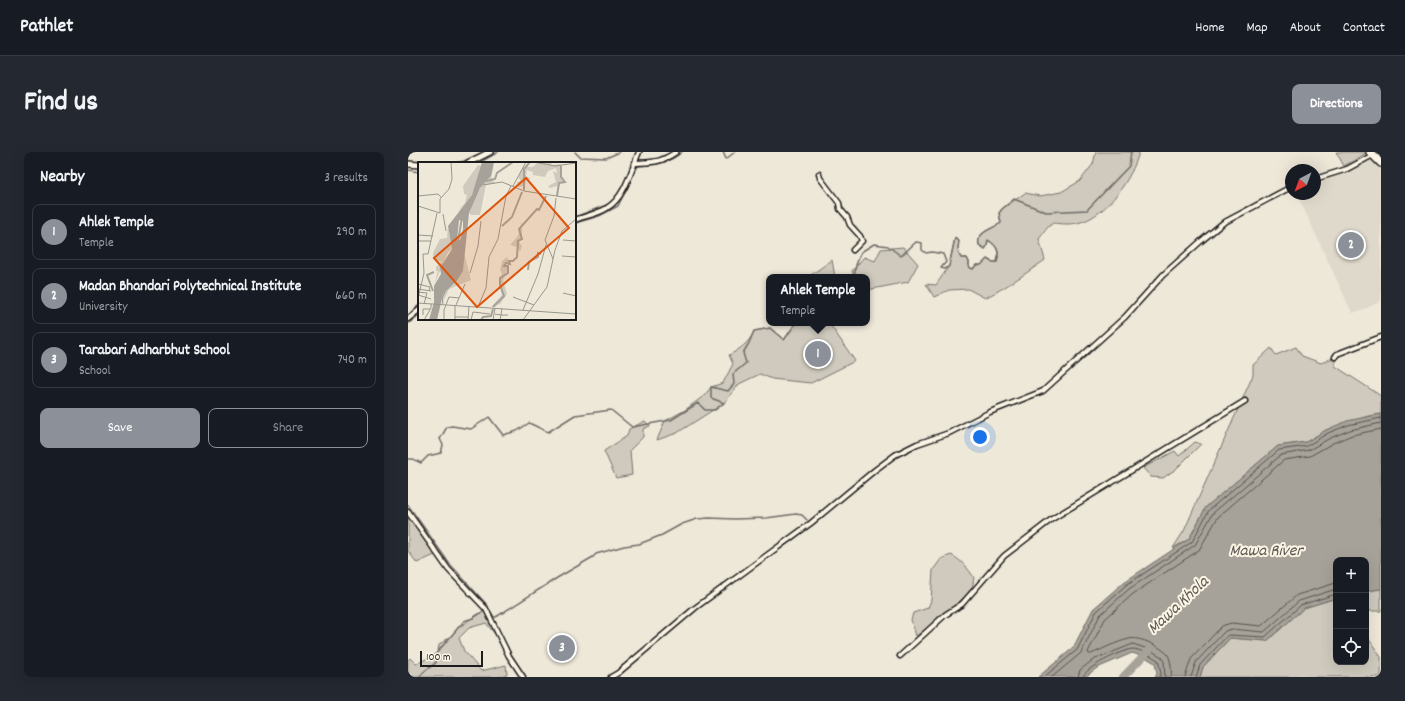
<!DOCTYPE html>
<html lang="en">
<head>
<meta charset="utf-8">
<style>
	:root { --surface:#171b24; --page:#242831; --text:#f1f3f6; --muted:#9ea1a6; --line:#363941; --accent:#8c9099 }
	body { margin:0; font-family:Dekko,sans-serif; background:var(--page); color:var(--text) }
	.controls { position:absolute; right:12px; bottom:12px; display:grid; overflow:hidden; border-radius:8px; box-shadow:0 4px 16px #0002 }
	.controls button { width:36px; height:36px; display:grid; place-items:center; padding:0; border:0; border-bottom:1px solid var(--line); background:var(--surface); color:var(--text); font:20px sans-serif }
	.compass { position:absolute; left:877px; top:12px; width:36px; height:36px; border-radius:50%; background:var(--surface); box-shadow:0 4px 16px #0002; rotate:221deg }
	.scale { position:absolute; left:12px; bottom:10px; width:63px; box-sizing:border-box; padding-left:4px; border:2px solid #1c1c1c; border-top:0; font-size:11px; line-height:14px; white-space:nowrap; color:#1c1c1c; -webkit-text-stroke:3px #fcf5e5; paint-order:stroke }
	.you { position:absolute; left:572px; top:285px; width:14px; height:14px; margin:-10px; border:3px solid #fff; border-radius:50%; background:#1a73e8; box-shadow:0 0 0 6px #1a73e833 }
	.badge { display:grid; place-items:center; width:26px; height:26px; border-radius:50%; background:var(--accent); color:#fff; font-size:13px; font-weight:700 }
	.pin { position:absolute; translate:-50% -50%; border:2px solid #fff; box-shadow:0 1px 4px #0006 }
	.popup { position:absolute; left:358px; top:122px; width:104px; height:52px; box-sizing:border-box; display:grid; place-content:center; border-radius:8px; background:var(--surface); filter:drop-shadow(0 1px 3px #0005); font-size:13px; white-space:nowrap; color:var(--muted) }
	.popup b { font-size:15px; color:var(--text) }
	.popup::after { content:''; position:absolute; left:50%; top:100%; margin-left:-8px; border:8px solid transparent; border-top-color:var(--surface) }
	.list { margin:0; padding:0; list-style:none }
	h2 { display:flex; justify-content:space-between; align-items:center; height:52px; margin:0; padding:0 16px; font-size:17px }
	h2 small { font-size:13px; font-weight:400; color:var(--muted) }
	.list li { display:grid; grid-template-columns:26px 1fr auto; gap:12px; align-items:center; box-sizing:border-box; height:56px; margin:0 8px 8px; padding:0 8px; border:1px solid var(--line); border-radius:8px }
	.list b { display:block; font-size:15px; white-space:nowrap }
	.list p { margin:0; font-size:13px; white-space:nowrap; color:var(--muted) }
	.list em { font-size:13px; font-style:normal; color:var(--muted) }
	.actions { display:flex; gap:8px; padding:12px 16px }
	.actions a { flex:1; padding:9px 0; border:1px solid var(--accent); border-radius:8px; text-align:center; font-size:14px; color:var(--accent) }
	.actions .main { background:var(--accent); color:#fff }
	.icon { flex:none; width:22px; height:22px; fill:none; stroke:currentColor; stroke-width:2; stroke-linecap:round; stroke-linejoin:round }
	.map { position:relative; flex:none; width:973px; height:525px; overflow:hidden; border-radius:8px }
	header { display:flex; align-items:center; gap:24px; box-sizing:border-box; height:56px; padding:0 20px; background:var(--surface); border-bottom:1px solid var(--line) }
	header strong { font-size:19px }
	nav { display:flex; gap:22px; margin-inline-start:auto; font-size:14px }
	.intro { display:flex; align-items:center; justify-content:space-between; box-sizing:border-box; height:96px; padding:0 24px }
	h1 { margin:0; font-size:28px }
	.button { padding:10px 18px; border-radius:8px; background:var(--accent); color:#fff; font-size:14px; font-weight:700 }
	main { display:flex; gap:24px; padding:0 24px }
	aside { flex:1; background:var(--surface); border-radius:8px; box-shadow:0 4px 16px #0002 }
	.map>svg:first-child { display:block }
	.built { fill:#ded9cb }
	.green { fill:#cfcabd; stroke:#76736c }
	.water { fill:#a7a299; stroke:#6f6c67 }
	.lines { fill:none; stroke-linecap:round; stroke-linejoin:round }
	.shore { stroke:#54524e; stroke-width:1 }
	.stream { stroke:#6f6c67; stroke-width:1.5 }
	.river { stroke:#a7a299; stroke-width:8 }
	.minor-casing { stroke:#1c1c1c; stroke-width:7 }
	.tertiary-casing { stroke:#1c1c1c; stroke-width:8 }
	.trunk-casing { stroke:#1c1c1c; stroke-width:10 }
	.minor { stroke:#fcf5e5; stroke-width:4 }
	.tertiary { stroke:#fcf5e5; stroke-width:5 }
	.trunk { stroke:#fcf5e5; stroke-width:7 }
	.labels { text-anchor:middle; stroke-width:4; stroke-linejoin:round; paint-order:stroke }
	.water-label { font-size:17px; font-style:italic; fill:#5b5854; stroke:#fcf5e5 }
	.inset-river { fill:none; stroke:#a7a299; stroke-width:2 }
	.inset-road { fill:none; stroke:#9a968d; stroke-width:1 }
	.view { fill:#de560d; fill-opacity:0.15; stroke:#de560d; stroke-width:2 }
	.inset-edge { fill:none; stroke:#1c1c1c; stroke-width:2 }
</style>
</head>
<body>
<header>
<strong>Pathlet</strong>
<nav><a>Home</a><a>Map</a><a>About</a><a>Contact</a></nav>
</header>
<div class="intro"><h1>Find us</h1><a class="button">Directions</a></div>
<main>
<aside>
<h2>Nearby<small>3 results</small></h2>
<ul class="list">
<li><span class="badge">1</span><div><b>Ahlek Temple</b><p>Temple</p></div><em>290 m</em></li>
<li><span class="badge">2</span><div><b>Madan Bhandari Polytechnical Institute</b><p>University</p></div><em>660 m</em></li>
<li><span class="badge">3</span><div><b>Tarabari Adharbhut School</b><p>School</p></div><em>740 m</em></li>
</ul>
<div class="actions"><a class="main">Save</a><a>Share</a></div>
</aside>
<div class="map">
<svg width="973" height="525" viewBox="0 0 973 525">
	<rect width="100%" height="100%" fill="#eee8d9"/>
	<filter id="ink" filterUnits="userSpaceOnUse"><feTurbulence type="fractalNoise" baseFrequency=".025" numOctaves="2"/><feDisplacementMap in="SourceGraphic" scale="8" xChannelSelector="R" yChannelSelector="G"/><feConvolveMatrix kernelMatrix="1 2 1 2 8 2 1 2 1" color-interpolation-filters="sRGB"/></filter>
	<g filter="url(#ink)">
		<path class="built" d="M960,0L973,9V149L955,158L944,161L889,42H907V25L936,14Z"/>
		<path class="green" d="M688,0H731C725,25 699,63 673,70C663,73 655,72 645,71L639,76L631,87L637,108C617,122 599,135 577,146L560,137L541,138L526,145L518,132L528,133L541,114L547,86L551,89C550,95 549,100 553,106H559L561,110V115L564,117L568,113H573L579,107L584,110H589C592,99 589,94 580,88L579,94L577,97L571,93C568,80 584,77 593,71L591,61L594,57L617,41L632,44L653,40L672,29L685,12Z
			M928,0H960L936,14Z
			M495,95L510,112L500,130L459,138V125H446L444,119L456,105L467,109L473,97Z
			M424,108L427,125H400Z
			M386,171H421L447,209L403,231L364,227L352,222L331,232L316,251L269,281L249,288L257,269L277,258L297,243L303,235L315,231L325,212L321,203C331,198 342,190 346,179L362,176L376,188L385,175Z
			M888,195L894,204L913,211L927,205V214L973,244V262L960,264L918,278L898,290L870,294L798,355L781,387L765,396L776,379L845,223V213L863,196L868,203Z
			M237,269L242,274L235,277V285L222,298L224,323L208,326L196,299L219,284L221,277Z
			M787,290L793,292L768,317L755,326L743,325L735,316L767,299L771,304Z
			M0,360L29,402L9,411L0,399Z
			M543,403C552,407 561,417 566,426L564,437L559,443L541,458L530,465L529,469L508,484L503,468L505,461L520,456L523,448L525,418L533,407Z
			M973,437V459H958V439Z
			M928,446V510H958V483L973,505V525H792L795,515L822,486L859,489L896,456Z
			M78,457L94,491L78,471L61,476L51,486L56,499L73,519L98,513L99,522L90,525H0V508L2,506L8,512L22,505L26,508C26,502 31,499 31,493L44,483L52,473H55L61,468Z"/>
		<path class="water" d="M973,262V437L958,439V408H928V446L896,456L859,489L822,486L795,515L792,525H747L749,522L747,511L737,505L724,501L689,516L677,525H630L665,496L685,457L716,430L781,387L798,355L870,294L898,290L918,278L939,269Z"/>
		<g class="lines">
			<path class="shore" d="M636,525L669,498L688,460L718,433L784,390L801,358L871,298L899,294L920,281L940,273L973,266
				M644,525L673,501L692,463L721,437L787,393L805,361L873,303L901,298L922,286L942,278L973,271
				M670,525L672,518L685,508L725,492L740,497L754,505L756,510L757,525
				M675,525C676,516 715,498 724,497C733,497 743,504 750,508L753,521L751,525
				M763,525C764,519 763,509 760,503C754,495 731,484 721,487C708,490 695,497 683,502H681L680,500L697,467L725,442L791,398L810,365L876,308L902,304L925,291L944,283L973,277
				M777,525L783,507L814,474L823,471L853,474L889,443L928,431
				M783,525L788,510L817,479L823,477L856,480L891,449L928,437
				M788,525L792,513L820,483L857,485L893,453L928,442"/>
			<path class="stream" d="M167,0L172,5L198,6L212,0
				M234,0L230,8H247
				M315,0L318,7L327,0
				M0,9L6,10
				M47,11L56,9L75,0
				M71,11L90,0
				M0,18L11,20
				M211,41L220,23
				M167,65L201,52
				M167,71L191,64L210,54L230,14C248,12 260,12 274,0
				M427,125L428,124H434L435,125
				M446,125L448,113L453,100L466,92L480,94L493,104L508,90L514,91V98L518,101L524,100L535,102L538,110L533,116L537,117L541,114L547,86L551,89C550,95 549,100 553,106H559L561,110V115L565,117L568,113H573L579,107L584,110H589C592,99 589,94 580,88L579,94L577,97L571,93C568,80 584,77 593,71L591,61L594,57L606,47L638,60L679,58L721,14L723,0
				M0,163L11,153
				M0,172L11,163
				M0,307H5L13,311L20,304L33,301L35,293L32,287L39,275L44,274L63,277L81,265L95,283L109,279L121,271L140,280L167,263L203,258L224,275L263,268L290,251L297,258H307L316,251L303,246V235L320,239L326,232L325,222L338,211L335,201L341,191L346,179L362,176L376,188L388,171
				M0,353L41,411L80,454V455
				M82,458L86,465H88L149,426L185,405L188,402L216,394L231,392L254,383L274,372L289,367L301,366L327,367L358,366L388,362L394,363L399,368
				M12,525C16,517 25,515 29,509L26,504L56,469L65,466L76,459"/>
			<path class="river" d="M715,525L742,497"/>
			<defs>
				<path id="minor" d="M227,11C245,10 252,11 268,0
					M411,22L412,26L431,51L432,57L439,65L442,73L452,84L454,89L445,98
					M907,27L939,17L965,3
					M167,68C177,64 190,62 199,56C217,45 223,19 231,0
					M0,167L11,158
					M927,205L929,202L973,185
					M0,360L40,417L78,457L101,504L115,525
					M492,504L537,463L554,452L596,404L644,367L837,249
					M203,525L210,521L287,456L403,371L467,318L487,303L509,292L541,281L582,260L635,239L717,165L755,123L792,90L815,71L883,35"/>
				<path id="tertiary" d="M60,11L82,0
					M0,12L11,13"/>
				<path id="trunk" d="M962,0L973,11"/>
			</defs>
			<use href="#minor" class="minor-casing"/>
			<use href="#tertiary" class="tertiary-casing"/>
			<use href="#trunk" class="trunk-casing"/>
			<use href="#minor" class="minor"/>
			<use href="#tertiary" class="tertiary"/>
			<use href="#trunk" class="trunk"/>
		</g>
	</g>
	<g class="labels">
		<g class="water-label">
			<text x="858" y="403">Mawa River</text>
			<text transform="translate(769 452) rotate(-43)" y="6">Mawa Khola</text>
		</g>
	</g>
	<g transform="translate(10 10)">
		<rect width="158" height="158" fill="#eee8d9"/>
		<path d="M77,0L73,15L77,21L68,23L62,53H53L51,51L57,35L64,23L71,17ZM129,0H134L133,3L143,2V14L145,15L147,20L142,21L141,25L140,24L132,26L130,24L138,20L135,9L139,11L138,6L130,9L127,15L115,13V10L109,8L108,14L113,17L108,18L106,29V24L99,25V20L103,19L100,15L105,5H115L119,1ZM60,3L64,4L57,28L49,41L39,50L47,41L49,33L46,32L45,24ZM104,59V77L100,79L104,84L102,90L99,85L92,83L100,74ZM30,64L34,87L30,90L16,123L20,109H18V105L24,100L15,97V91L22,77L29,76ZM46,91L53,118L31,127L23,144L25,132L28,129L39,120L45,109ZM89,95L92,102L88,101L86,104H90V109L85,118L89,132L82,142L73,145L84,133L81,118L84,112L82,108L84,99Z" fill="#cfcabd"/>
		<path d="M64,0H76L73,14L62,26L51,51L45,109L39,119L25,132L19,158H11L16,140V124L23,112L22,106L34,87L30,64L54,33ZM41,58L45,59V67L42,78L39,79Z" fill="#a7a299" fill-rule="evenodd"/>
		<path class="inset-river" d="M68,19L77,17L79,11L95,0M106,28V7L112,0M139,34L141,21L147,20L143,15V4M84,64L94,55L104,30M40,80L44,55M110,108L111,100L120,95V91L123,92M15,129L9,113L16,110M75,145L86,134L82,123V116L90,111V104H86L88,101L92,102L91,99H95L99,95L100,79L104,77L101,67L119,47L121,48L128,34M63,158L65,155L73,154L75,147"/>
		<path class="inset-road" d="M116,0L137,4L158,1M65,23L84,20L106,29L158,37M95,24L108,0M158,26V3M0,34L20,32L23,35M0,44L22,51V37L31,27L34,17L33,0M25,52L28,69M0,73L15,74M145,78L158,79M0,79H13M144,94L158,95M135,97L127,78L136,54L138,36M52,111L60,84L63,59M0,122L12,125L11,129M0,127L13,129M0,130L9,131L6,142M145,131L158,134M0,133L13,137M95,135L116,143M0,136L6,111L5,92H10L19,51M0,141L158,152M25,142L24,136L27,130M38,143L47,122M37,144V158M60,145L68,126L71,95L80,77L88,34L93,24M105,148L120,112L128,83M77,152L83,153L84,146M5,153V147H12M37,155H50M6,158L13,146V142M26,158V148L31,135L41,136M50,158L51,144M53,158L55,150L72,152M75,158L77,146M82,158L83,153H90M105,158L129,125L137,88L144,69L158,57"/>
		<path class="view" d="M108,16L151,66L59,145L16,96Z"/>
		<rect width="158" height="158" class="inset-edge"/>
	</g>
</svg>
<div class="controls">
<button>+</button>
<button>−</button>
<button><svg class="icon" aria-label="locate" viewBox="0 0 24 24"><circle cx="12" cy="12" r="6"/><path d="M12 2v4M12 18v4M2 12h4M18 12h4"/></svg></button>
</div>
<svg class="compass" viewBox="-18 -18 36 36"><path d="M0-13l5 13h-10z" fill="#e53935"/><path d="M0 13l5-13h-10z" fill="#9ea1a6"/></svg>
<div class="scale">100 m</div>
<div class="you"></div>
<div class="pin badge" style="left:410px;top:202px">1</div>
<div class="popup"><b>Ahlek Temple</b>Temple</div>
<div class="pin badge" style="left:943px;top:93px">2</div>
<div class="pin badge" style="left:154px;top:496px">3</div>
</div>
</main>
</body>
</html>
